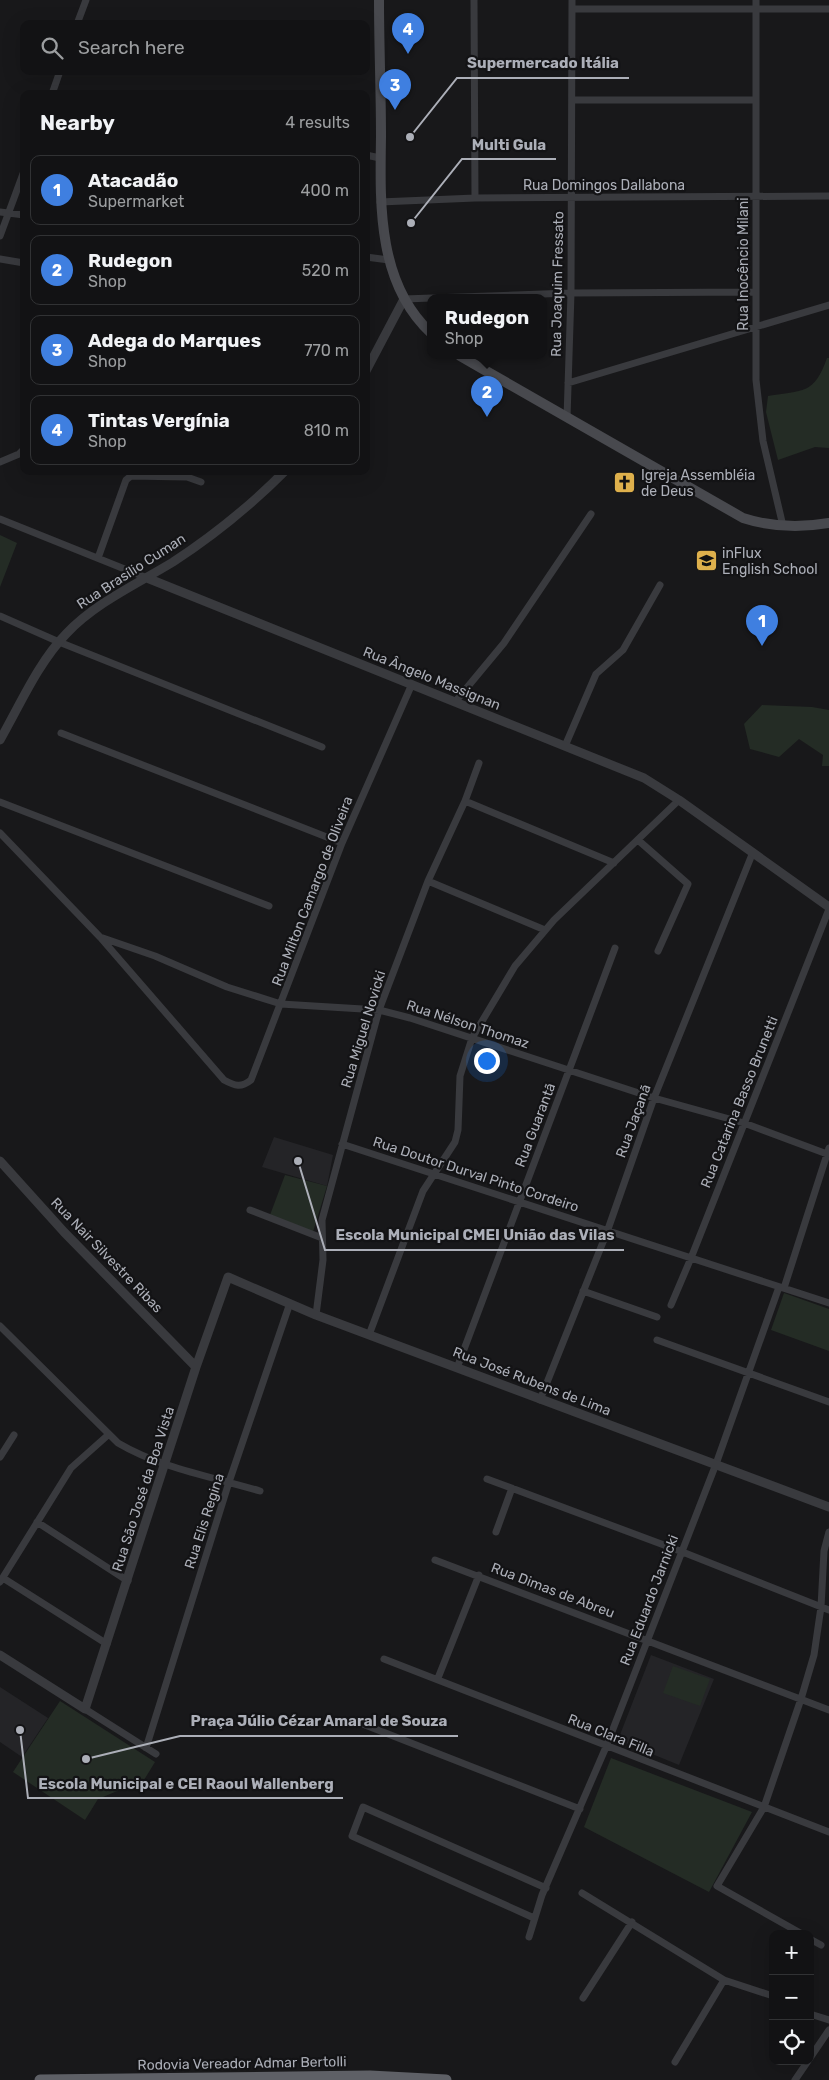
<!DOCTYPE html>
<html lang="en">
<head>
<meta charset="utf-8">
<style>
	:root { --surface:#121214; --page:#1f2022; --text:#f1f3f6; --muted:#9c9ea0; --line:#313234; --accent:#db2777 }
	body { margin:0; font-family:Rubik,sans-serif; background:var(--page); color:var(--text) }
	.controls { position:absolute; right:15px; bottom:15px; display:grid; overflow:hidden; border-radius:10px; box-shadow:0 5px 20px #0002 }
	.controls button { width:45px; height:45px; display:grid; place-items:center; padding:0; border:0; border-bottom:1px solid var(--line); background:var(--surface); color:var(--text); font:25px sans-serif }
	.you { position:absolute; left:486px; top:1060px; width:18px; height:18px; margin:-12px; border:4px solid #fff; border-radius:50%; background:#1a73e8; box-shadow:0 0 0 8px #1a73e833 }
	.badge { display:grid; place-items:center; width:32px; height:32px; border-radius:50%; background:var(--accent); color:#fff; font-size:16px; font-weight:700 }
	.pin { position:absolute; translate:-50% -41px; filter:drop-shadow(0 1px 2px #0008) }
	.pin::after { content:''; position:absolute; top:26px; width:18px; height:15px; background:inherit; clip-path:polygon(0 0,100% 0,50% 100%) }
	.popup { position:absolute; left:427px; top:294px; width:120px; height:65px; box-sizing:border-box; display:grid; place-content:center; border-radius:10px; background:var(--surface); filter:drop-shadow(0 1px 4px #0005); font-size:16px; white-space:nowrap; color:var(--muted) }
	.popup b { font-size:19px; color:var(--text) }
	.popup::after { content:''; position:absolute; left:50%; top:100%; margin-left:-10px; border:10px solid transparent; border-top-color:var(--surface) }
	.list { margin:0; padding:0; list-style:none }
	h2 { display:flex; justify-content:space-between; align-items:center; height:65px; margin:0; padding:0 20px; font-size:21px }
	h2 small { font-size:16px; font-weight:400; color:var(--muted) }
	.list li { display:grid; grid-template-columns:32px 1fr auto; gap:15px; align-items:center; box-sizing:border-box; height:70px; margin:0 10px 10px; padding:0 10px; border:1px solid var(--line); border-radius:10px }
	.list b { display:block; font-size:19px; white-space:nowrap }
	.list p { margin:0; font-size:16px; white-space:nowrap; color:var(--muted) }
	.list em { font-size:16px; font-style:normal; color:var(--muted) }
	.icon { flex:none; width:28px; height:28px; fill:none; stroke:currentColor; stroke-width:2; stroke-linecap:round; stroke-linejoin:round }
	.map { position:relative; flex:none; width:829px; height:2080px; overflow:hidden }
	.search { position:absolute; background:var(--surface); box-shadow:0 5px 20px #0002; left:20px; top:20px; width:350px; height:55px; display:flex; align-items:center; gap:12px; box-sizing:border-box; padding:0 18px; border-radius:10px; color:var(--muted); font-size:19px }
	.panel { position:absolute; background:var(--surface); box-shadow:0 5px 20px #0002; left:20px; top:90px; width:350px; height:385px; border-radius:10px }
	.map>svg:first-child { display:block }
	.built { fill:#242427 }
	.green { fill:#242c25 }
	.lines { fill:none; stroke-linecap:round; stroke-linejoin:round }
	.minor { stroke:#393a3e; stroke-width:7 }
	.tertiary { stroke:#393a3e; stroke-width:9 }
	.secondary { stroke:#48494e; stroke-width:10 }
	.trunk { stroke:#5e6066; stroke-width:11 }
	.labels { text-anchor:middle; stroke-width:4.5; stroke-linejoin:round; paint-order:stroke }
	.street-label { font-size:14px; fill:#acafb8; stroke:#131315 }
	.poi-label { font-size:14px; fill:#acafb8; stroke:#131315; text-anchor:start }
	.leader { fill:none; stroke:#acafb8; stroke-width:2 }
	.callout-dot { fill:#acafb8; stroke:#131315; stroke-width:2 }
	.callout-label { font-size:15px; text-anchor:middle; font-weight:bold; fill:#acafb8; stroke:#131315; stroke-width:4.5; stroke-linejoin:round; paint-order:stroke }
</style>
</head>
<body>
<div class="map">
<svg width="829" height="2080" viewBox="0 0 829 2080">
	<rect width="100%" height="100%" fill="#18181a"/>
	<path class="built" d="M274,1137L333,1155L327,1186L262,1167Z
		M651,1655L714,1679L679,1765L618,1740Z
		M0,1687L48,1718L22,1757L0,1742Z"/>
	<path class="green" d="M827,358H829V448L815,447L778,460L766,412L768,396C803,390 814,395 827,358Z
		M0,535L17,543L0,587Z
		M762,705L812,707L829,710V766H822L823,755L799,739L779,757L750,749L744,724Z
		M285,1175L327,1186L313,1232L270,1215Z
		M784,1293L829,1309V1351L771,1330Z
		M673,1666L710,1679L700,1706L663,1693Z
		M60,1701L155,1762L144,1780L98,1799L85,1820L13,1772Z
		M611,1758L752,1812L709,1892L584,1827Z"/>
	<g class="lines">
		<path class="minor" d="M474,0L475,198
			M756,0V380L763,441L783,526
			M572,9H829
			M77,24L86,0
			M52,94L60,71
			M573,100H756
			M366,155L380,158
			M380,202L475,198L829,196
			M0,212L24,215
			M0,236L24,171
			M366,257L389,260
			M0,259L24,263
			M404,299L571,293L755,292
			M568,383L829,305
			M567,418L571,293L572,0
			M0,462L19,454L24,449
			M0,519L147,578
			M98,558L126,480L131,476L187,477L201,482
			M0,616L59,642L322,747
			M455,702L504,643L591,514
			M61,733L342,843
			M565,746L596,674L623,650L660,585
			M465,801L614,863
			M0,802L269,906
			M0,833L100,937L224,1080C235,1086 241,1088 251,1080L342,843L412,684
			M638,840L688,884L658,951
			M428,881L545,930
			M100,937L155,956L227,987L281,1004L379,1010L410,1018L654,1098L744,1123L827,1154
			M342,1144L829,1303
			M250,1210L322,1238
			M784,1288L829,1148
			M583,1291L657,1317
			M671,1305L691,1258L829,909
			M316,1315L323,1260L322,1220L379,1010L428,881L465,801L479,763
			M0,1326L118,1443C160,1468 213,1477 260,1491
			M369,1335L423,1191L455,1142L458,1130L460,1076L472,1038L515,966L554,920L679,800
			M657,1340L829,1402
			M457,1368L615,948
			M540,1400L607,1232L654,1098L753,852
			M0,1457L14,1435
			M487,1479L680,1551L829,1610
			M37,1522L128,1581
			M496,1532L512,1488
			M435,1560L829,1710
			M3,1578L107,1644
			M0,1582L71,1468L108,1435
			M384,1659L829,1832
			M438,1678L479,1575
			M85,1709L156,1754
			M360,1723L580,1809
			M146,1748L229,1482L290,1303
			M582,1893L724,1980L773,1996
			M534,1918L352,1836L363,1807L546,1888
			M802,1934L717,1886L764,1807L801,1699L814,1655L821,1607L824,1551L829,1532
			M529,1937L542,1895L606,1747L716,1464L779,1287
			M810,1939L821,1945
			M583,1998L632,1922
			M810,2014L829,2020
			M810,2058L829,2030
			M675,2062L724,1980
			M795,2080L808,2061"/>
		<path class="tertiary" d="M366,371L404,299
			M147,578L644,778L679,800L829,907
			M0,740C20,705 38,663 66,634C95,603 137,584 173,562C213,536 251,505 285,471
			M0,1161L64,1232L196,1367
			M0,1655L85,1709L196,1367L228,1277L316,1315L829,1507"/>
		<path class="secondary" d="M379,0C379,46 381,91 381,137C380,203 377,283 431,333
			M460,356L743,518C771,527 800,528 829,523"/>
		<path class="trunk" d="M40,2080L370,2076L446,2080"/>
	</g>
	<defs>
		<symbol id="church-square" viewBox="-11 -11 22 22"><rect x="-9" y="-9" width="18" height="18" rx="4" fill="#deb04c" stroke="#131315"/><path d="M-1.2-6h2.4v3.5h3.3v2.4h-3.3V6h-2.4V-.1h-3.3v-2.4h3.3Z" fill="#111"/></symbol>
		<symbol id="school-square" viewBox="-11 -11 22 22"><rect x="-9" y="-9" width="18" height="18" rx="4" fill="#deb04c" stroke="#131315"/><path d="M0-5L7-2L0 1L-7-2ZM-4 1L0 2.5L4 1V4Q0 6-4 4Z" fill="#111"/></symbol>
	</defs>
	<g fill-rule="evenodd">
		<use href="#church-square" x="612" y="470" width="25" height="25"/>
		<use href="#school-square" x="694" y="548" width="25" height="25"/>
	</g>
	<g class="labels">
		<g class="street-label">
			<text x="604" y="190">Rua Domingos Dallabona</text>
			<text transform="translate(743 264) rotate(-90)" y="5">Rua Inocêncio Milani</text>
			<text transform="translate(557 284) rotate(-89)" y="5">Rua Joaquim Fressato</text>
			<text transform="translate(131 571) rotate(-33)" y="5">Rua Brasílio Cuman</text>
			<text transform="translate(432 678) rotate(22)" y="5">Rua Ângelo Massignan</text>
			<text transform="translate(312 891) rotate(-69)" y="5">Rua Milton Camargo de Oliveira</text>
			<text transform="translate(468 1024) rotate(18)" y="5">Rua Nélson Thomaz</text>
			<text transform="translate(363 1029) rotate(-73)" y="5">Rua Miguel Novicki</text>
			<text transform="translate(739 1102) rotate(-68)" y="5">Rua Catarina Basso Brunetti</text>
			<text transform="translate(633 1121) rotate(-70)" y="5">Rua Jaçanã</text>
			<text transform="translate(535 1125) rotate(-69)" y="5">Rua Guarantã</text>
			<text transform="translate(476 1174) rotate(18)" y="5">Rua Doutor Durval Pinto Cordeiro</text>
			<text transform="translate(107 1255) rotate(46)" y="5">Rua Nair Silvestre Ribas</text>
			<text transform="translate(532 1381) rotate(21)" y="5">Rua José Rubens de Lima</text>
			<text transform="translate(143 1489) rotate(-72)" y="5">Rua São José da Boa Vista</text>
			<text transform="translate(204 1521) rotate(-72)" y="5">Rua Elis Regina</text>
			<text transform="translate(553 1590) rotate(21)" y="5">Rua Dimas de Abreu</text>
			<text transform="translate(649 1600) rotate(-69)" y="5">Rua Eduardo Jarnicki</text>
			<text transform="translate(611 1735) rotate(22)" y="5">Rua Clara Filla</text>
			<text transform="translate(242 2063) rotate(-1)" y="5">Rodovia Vereador Admar Bertolli</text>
		</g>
		<g class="poi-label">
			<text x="641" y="480">Igreja Assembléia<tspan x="641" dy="16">de Deus</tspan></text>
			<text x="722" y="558">inFlux<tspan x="722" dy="16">English School</tspan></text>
		</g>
	</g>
	<path class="leader" d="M410 137L457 78H629M411 223L462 159H556M298 1161L325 1250H624M86 1759L180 1736H458M20 1730L28 1798H343"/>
	<g class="callout-dot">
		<circle cx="410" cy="137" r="5"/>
		<circle cx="411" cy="223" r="5"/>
		<circle cx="298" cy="1161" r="5"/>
		<circle cx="86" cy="1759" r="5"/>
		<circle cx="20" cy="1730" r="5"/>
	</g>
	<g class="callout-label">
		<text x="543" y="68">Supermercado Itália</text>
		<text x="509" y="150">Multi Gula</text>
		<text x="475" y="1240">Escola Municipal CMEI União das Vilas</text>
		<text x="319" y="1726">Praça Júlio Cézar Amaral de Souza</text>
		<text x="186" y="1789">Escola Municipal e CEI Raoul Wallenberg</text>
	</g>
</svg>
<div class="controls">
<button>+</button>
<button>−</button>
<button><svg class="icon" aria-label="locate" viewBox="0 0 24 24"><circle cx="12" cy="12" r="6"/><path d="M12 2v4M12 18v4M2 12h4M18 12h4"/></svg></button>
</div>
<div class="you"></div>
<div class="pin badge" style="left:762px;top:646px;background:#3f7fe0">1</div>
<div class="pin badge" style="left:487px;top:417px;background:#3f7fe0">2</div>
<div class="popup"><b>Rudegon</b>Shop</div>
<div class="pin badge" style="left:395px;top:110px;background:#3f7fe0">3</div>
<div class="pin badge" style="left:408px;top:54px;background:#3f7fe0">4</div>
<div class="search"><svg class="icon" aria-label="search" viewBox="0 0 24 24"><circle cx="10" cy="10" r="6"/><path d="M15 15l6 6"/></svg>Search here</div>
<section class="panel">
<h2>Nearby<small>4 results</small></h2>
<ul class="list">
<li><span class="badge" style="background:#3f7fe0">1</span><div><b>Atacadão</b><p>Supermarket</p></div><em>400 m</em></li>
<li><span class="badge" style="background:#3f7fe0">2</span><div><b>Rudegon</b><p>Shop</p></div><em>520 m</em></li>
<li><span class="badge" style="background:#3f7fe0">3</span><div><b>Adega do Marques</b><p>Shop</p></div><em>770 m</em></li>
<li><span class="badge" style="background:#3f7fe0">4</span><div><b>Tintas Vergínia</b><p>Shop</p></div><em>810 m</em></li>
</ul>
</section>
</div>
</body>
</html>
